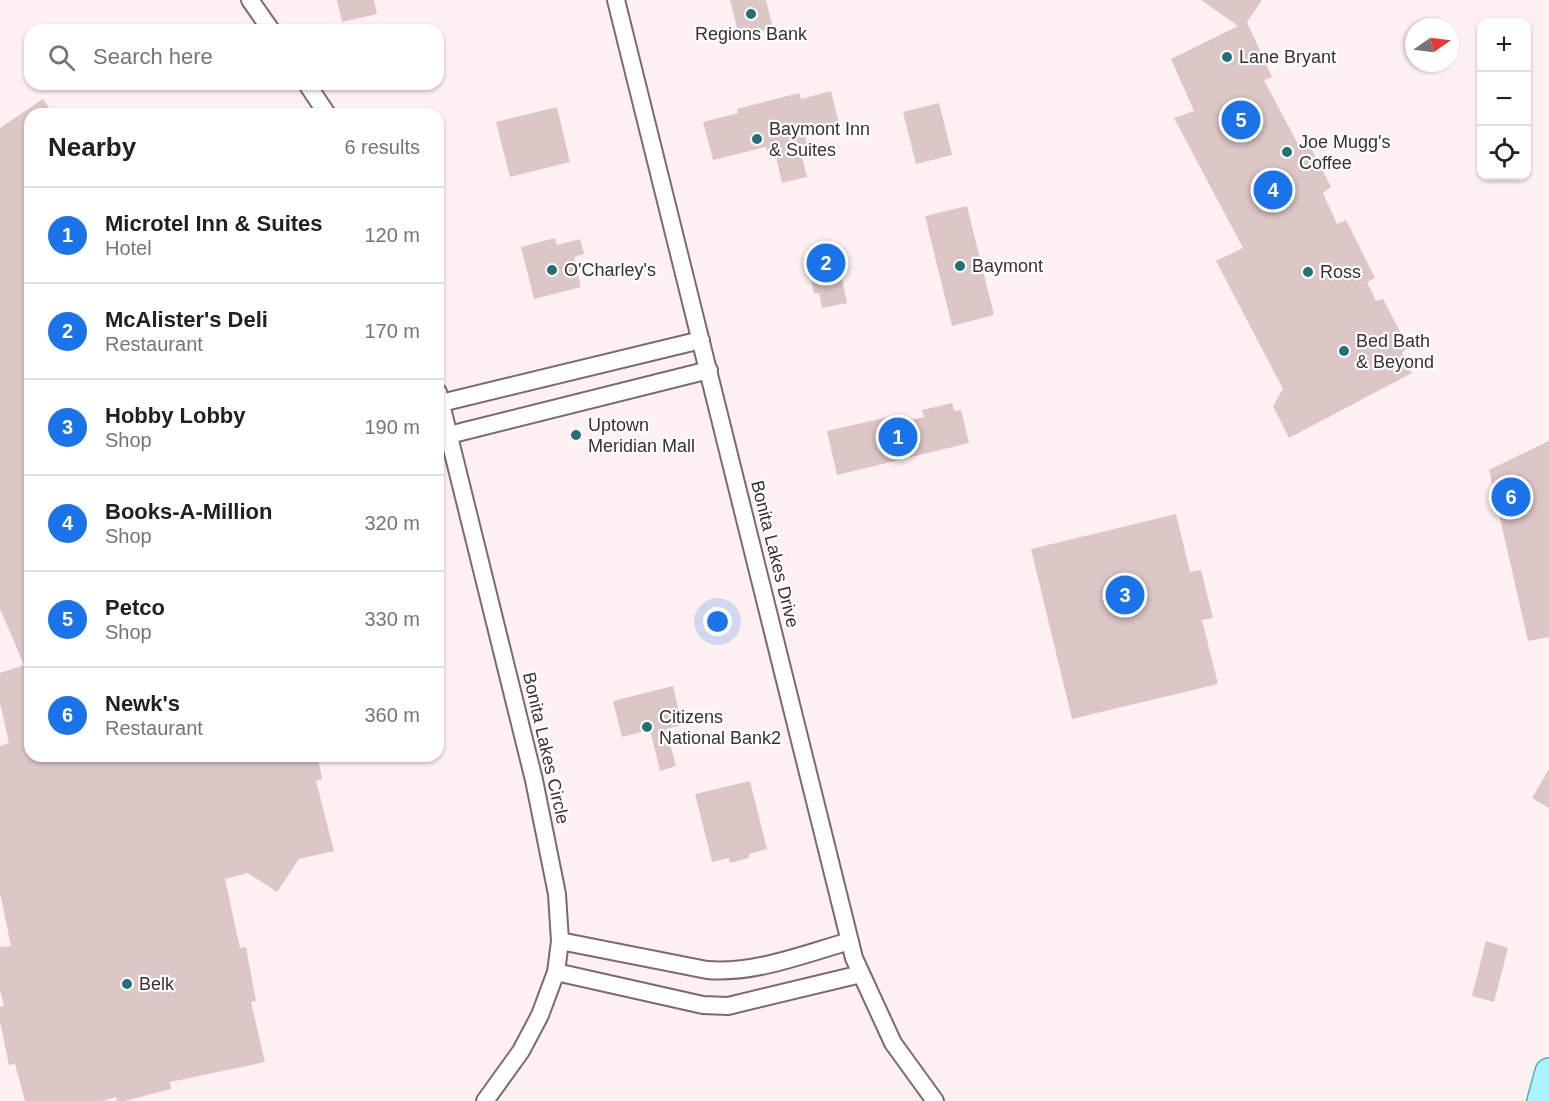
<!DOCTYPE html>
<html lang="en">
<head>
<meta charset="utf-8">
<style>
	:root { --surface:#fff; --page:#f2f2f2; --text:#202124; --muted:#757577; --line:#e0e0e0; --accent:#1a73e8 }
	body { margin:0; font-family:Arial,sans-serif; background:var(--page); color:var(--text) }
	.controls { position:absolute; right:18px; top:18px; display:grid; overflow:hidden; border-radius:12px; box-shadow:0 2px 4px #0004 }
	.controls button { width:54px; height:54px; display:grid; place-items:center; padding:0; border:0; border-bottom:2px solid var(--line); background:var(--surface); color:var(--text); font:30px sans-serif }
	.compass { position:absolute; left:1405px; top:18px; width:54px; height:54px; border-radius:50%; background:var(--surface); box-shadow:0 2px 4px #0004; rotate:76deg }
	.you { position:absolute; left:718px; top:622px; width:21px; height:21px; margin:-15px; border:4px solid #fff; border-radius:50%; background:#1a73e8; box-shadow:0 0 0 9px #1a73e833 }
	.badge { display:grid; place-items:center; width:39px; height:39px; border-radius:50%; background:var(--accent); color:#fff; font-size:20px; font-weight:700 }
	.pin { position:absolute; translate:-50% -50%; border:3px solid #fff; box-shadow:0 2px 6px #0006 }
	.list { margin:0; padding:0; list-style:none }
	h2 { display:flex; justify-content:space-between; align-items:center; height:78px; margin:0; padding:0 24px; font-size:26px }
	h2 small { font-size:20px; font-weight:400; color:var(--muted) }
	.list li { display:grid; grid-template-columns:39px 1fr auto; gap:18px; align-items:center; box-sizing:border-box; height:96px; padding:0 24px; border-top:2px solid var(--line) }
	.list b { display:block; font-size:22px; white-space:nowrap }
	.list p { margin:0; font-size:20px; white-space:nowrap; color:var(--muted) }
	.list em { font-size:20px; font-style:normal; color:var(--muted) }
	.icon { flex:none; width:33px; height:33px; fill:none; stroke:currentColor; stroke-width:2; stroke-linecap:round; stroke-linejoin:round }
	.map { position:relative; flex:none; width:1549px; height:1101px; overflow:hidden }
	.search { position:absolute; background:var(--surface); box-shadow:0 2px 4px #0004; left:24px; top:24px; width:420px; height:66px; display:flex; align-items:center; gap:15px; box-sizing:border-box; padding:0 21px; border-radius:18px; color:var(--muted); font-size:22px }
	.panel { position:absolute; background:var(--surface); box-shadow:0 2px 4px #0004; left:24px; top:108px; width:420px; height:654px; border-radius:18px }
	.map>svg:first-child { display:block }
	.building { fill:#dcc6c6 }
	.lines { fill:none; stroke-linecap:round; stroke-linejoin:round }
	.street-casing { stroke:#7e6a6a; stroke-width:20 }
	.primary-casing { stroke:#5daab4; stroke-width:30 }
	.street { stroke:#fff; stroke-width:16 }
	.primary { stroke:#a9f4fd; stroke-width:27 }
	.poi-dot { fill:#256f77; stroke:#fff; stroke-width:2 }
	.labels { text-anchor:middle; stroke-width:4.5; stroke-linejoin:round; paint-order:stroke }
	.poi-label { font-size:18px; fill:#393031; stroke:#fff; text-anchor:start }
	.street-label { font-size:18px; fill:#393031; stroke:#fff }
</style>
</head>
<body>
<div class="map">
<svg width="1549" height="1101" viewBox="0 0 1549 1101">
	<rect width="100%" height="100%" fill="#fff1f1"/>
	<path class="building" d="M337,0H374L377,14L342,22Z
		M730,0H766L773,28L739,36Z
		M1201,0H1262L1247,22L1272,77L1264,80L1300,148L1309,144L1331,187L1323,193L1337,224L1346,220L1375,278L1367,282L1376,301L1383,299L1408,347L1402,353L1412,373L1289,438L1273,406L1283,389L1216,261L1243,248L1174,118L1194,111L1171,59L1238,26Z
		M831,91L839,124L804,133L807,145L800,149L807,177L782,183L776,157L768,156L766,147L713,160L703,122L738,113L737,109L799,93L801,99Z
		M43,99L53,114H30V756H309L311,761L318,758L322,779L316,781L334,851L299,859L277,892L248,873L225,879L240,948L246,947L256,1001L251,1002L265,1062L170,1082L171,1089L125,1101H117L116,1097L102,1101H25L15,1064L9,1065L0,1022V1007L4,1006L0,990V947L11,946L0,893V746L9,743L0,703V673L24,665L0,609V128Z
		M939,103L952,155L916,164L903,112Z
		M557,107L570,162L510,177L496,122Z
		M967,206L994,315L952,326L925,216Z
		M555,238L557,245L580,239L584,254L574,257L581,287L534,299L521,247Z
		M835,244L847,303L822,308L819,293L814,294L811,278L815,277L809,249Z
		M952,403L954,411L961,410L969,443L837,475L827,431L888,417L890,425L924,417L922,410Z
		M1549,441V637L1528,641L1489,470Z
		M1176,514L1190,572L1201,570L1213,618L1202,620L1218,684L1072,719L1031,549Z
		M673,686L682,725L666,729L676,766L660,771L650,730L622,737L613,701Z
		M1549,769V808L1532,798Z
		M750,781L767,849L749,854V858L730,863L729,858L712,862L695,794Z
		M1486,941L1508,948L1494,1002L1472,996Z"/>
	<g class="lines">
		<defs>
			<path id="street" d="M250,0L271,30
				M616,0L854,958L893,1043L935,1101
				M307,84L327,114
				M438,392L534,780L557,894L560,941L556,972L540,1015L521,1051L485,1101
				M441,403L701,340
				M449,435L709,370
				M560,941L707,970C755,974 804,954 850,941
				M556,972L703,1005L728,1006L861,974"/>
			<path id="primary" d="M1541,1101L1549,1072"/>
		</defs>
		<use href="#street" class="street-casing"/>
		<use href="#primary" class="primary-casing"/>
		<use href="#street" class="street"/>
		<use href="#primary" class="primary"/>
	</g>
	<g class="poi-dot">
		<circle cx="751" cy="14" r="6"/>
		<circle cx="1227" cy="57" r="6"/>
		<circle cx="757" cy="139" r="6"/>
		<circle cx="1287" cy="152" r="6"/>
		<circle cx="960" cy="266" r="6"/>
		<circle cx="552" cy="270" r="6"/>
		<circle cx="1308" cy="272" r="6"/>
		<circle cx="1344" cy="351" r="6"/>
		<circle cx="576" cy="435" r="6"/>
		<circle cx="647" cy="727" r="6"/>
		<circle cx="127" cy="984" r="6"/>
	</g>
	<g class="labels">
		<g class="poi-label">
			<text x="751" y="40" text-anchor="middle">Regions Bank</text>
			<text x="1239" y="63">Lane Bryant</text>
			<text x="769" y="135">Baymont Inn<tspan x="769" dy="21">&amp; Suites</tspan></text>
			<text x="1299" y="148">Joe Mugg's<tspan x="1299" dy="21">Coffee</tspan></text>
			<text x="972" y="272">Baymont</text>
			<text x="564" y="276">O'Charley's</text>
			<text x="1320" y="278">Ross</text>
			<text x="1356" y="347">Bed Bath<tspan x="1356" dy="21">&amp; Beyond</tspan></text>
			<text x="588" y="431">Uptown<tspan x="588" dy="21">Meridian Mall</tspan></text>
			<text x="659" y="723">Citizens<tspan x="659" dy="21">National Bank2</tspan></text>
			<text x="139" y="990">Belk</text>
		</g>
		<g class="street-label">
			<text transform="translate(775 554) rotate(76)" y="6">Bonita Lakes Drive</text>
			<text transform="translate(546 748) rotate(77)" y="6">Bonita Lakes Circle</text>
		</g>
	</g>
</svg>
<div class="controls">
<button>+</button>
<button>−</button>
<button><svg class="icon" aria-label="locate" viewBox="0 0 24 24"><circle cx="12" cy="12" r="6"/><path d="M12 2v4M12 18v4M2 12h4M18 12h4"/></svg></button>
</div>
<svg class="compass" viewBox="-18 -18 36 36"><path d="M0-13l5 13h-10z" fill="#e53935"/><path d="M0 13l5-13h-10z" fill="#757577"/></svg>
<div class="you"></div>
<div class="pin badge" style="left:898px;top:437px">1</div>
<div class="pin badge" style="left:826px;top:263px">2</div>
<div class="pin badge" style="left:1125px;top:595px">3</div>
<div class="pin badge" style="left:1273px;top:190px">4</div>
<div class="pin badge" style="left:1241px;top:120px">5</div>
<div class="pin badge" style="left:1511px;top:497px">6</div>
<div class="search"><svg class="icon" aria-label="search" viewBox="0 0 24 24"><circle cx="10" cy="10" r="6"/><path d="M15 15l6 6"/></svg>Search here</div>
<section class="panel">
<h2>Nearby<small>6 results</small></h2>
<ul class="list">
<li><span class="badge">1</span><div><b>Microtel Inn &amp; Suites</b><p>Hotel</p></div><em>120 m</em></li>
<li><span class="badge">2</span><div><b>McAlister's Deli</b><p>Restaurant</p></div><em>170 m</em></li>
<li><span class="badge">3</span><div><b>Hobby Lobby</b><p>Shop</p></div><em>190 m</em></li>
<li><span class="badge">4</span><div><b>Books-A-Million</b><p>Shop</p></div><em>320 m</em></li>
<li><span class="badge">5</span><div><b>Petco</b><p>Shop</p></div><em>330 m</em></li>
<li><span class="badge">6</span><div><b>Newk's</b><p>Restaurant</p></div><em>360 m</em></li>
</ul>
</section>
</div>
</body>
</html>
